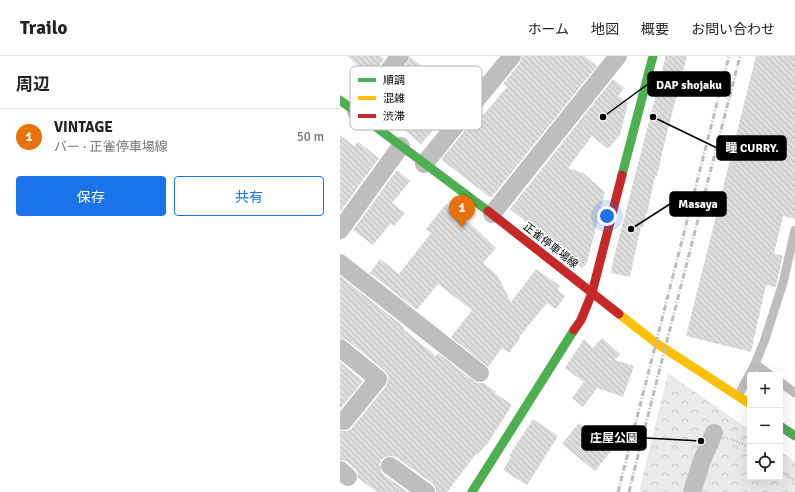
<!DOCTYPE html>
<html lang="ja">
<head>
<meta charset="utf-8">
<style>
	:root { --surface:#fff; --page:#f6f6f6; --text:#222; --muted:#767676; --line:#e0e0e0; --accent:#1a73e8 }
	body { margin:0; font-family:Signika,"Noto Sans JP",sans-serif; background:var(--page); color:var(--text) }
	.controls { position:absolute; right:12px; bottom:12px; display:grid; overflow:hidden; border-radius:4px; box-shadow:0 4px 16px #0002 }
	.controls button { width:36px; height:36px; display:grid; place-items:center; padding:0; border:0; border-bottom:1px solid var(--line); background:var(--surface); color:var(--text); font:20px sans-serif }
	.you { position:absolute; left:267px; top:160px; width:14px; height:14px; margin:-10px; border:3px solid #fff; border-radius:50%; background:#1a73e8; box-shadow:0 0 0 6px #1a73e833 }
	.badge { display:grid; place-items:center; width:26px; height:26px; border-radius:50%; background:var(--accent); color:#fff; font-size:13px; font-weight:700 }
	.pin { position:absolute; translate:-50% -33px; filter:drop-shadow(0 1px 2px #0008) }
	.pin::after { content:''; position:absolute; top:21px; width:14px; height:12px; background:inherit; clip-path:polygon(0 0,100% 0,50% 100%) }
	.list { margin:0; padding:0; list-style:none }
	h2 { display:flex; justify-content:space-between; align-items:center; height:52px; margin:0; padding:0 16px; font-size:17px }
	h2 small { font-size:13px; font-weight:400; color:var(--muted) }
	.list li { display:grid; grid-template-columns:26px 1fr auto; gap:12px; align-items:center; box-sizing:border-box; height:56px; padding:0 16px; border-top:1px solid var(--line) }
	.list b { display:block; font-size:15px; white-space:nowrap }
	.list p { margin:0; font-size:13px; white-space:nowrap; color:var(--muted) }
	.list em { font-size:13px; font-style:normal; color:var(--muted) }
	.actions { display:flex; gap:8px; padding:12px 16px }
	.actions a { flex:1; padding:9px 0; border:1px solid var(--accent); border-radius:4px; text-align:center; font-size:14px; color:var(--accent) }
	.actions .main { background:var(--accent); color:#fff }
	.icon { flex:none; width:22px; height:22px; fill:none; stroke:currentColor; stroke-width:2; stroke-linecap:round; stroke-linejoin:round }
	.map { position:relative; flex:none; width:455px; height:436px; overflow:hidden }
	header { display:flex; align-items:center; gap:24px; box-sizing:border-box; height:56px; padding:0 20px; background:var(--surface); border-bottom:1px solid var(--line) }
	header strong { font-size:19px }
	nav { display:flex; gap:22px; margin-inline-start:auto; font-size:14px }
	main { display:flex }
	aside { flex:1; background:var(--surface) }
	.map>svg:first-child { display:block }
	.park { fill:url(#park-crowns) }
	.building { fill:url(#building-back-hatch) }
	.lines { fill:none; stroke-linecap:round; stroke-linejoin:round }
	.path { stroke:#b8b8b8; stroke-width:2.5; stroke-dasharray:1 2; stroke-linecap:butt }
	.lane { stroke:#bebebe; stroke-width:9 }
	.street { stroke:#bebebe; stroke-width:18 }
	.fast { stroke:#4caf50; stroke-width:9 }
	.slow { stroke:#ffc107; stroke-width:9 }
	.jam { stroke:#c62828; stroke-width:9 }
	.rail { stroke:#bdbdbd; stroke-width:3; stroke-dasharray:6 2 1 2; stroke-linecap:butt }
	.labels { text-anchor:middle; stroke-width:3; stroke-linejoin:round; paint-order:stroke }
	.street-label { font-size:11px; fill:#000; stroke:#fff }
	.key { fill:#fff; stroke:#b2b2b2; stroke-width:1 }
	.key-label { font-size:11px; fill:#000 }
	.leader { fill:none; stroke:#000; stroke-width:1.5 }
	.callout-dot { fill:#000; stroke:#fff; stroke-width:1.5 }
	.callout { fill:#000; stroke:#000; stroke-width:1.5 }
	.callout-label { font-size:12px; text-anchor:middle; font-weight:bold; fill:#fff }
</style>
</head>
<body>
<header>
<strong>Trailo</strong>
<nav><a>ホーム</a><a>地図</a><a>概要</a><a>お問い合わせ</a></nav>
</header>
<main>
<aside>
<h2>周辺<small></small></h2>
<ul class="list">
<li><span class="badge" style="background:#e8710a">1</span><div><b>VINTAGE</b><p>バー · 正雀停車場線</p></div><em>50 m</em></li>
</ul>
<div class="actions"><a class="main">保存</a><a>共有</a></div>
</aside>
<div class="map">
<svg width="455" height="436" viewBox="0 0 455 436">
	<defs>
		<pattern id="park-crowns" width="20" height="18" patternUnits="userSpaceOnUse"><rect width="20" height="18" fill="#eaeaea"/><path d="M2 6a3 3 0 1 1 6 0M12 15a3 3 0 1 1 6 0" fill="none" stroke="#c7c7c7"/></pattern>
		<pattern id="building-back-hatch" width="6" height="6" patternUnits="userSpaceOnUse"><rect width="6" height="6" fill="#dcdcdc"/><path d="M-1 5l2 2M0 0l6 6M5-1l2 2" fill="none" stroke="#bbb"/></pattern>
	</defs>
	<rect width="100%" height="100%" fill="#fff"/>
	<path class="park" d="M328,317L410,374V421H440V395L455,406V436H299Z"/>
	<path class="building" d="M7,0H40L44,3L31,20Z
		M182,0H244L257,10L151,142L103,105L102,102L129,70L132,72L167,31L163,28L180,7Z
		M325,0H347L324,89L317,120H315L307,158H306L303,171H301L297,188L290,221L271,217L273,205L325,3Z
		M416,0H455V163L443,160L434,197L443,200L437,225L436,231L426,229L411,296L346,280Z
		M70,1L97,22L86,37L112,57L97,75V70L81,88L57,68L55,70L41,59L37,47L68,6Z
		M273,23L284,32L278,40L288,47L280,79L268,93L252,80L228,112L243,117L265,136L247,207L242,212L170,153Z
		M0,79L14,90L18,86L39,102L0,156Z
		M57,114L70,125L52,147L65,157L54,170L50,168L33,189L13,174Z
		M106,148L134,171L156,192L143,207L157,219L171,246L196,213L220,230L217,234L225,240L216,253L207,247L179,281L180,282L169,297L162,292L148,311L111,281L132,254L98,228L77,254L30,217L40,203L59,218L91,177L86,173Z
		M0,220L64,271L63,273L96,300L98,297L134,325L138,327H144L156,336L155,337L172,349L148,387L137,399L136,398L107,436H96L95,431L92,427L56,401L51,400L45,401L41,404L40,409L41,415L44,419L68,436H37L18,422V417L15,413L7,406L2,404H0V374L3,375H7L12,372L46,330L48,324V319L45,315L7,284L0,282Z
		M262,282L280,298L275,304L294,310L283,341L257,332L243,351L232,342L244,326L225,312L244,283L253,292Z
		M0,306L23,325L0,353Z
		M193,363L218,380L187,429L163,414L171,401L169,400Z
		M239,367L272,394L255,415L222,388Z"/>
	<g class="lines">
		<path class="path" d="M391,383L403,388L410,393
			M440,415L455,425"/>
		<path class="lane" d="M430,319L415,308L424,286L443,227L455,174
			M440,326L455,337
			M398,340L415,308"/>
		<path class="street" d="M16,56L60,0
			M84,108L172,0
			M152,158L278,0
			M0,174L61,90
			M0,207L140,317
			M0,292L38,323L4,365
			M50,410L86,436
			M0,414L8,421
			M352,436L362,404L374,377"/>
		<path class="fast" d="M0,44L148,155
			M282,119L313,0
			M440,370L455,380
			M132,436L234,274"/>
		<path class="slow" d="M279,258L316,287L410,348"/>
		<path class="jam" d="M148,155L279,258
			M234,274L241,264L252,237L282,119"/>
		<path class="rail" d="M278,436L389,0
			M289,436C325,290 363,145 400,0"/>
	</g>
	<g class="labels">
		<g class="street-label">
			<text transform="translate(211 189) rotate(38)" y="4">正雀停車場線</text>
		</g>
	</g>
	<rect x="10" y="10" width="132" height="64" rx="6" class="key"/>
	<rect x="18" y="22" width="18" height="4" fill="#4caf50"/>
	<rect x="18" y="40" width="18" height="4" fill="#ffc107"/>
	<rect x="18" y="58" width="18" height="4" fill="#c62828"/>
	<g class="key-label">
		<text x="43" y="28">順調</text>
		<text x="43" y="46">混雑</text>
		<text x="43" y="64">渋滞</text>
	</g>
	<path class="leader" d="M263 61L308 28M313 61L377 92M291 173L330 148M361 385L306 382"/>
	<g class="callout-dot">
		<circle cx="263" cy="61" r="4"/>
		<circle cx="313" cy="61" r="4"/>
		<circle cx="291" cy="173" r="4"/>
		<circle cx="361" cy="385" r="4"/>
	</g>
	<g class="callout">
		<rect x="308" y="16" width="82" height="24" rx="4"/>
		<rect x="377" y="80" width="69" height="24" rx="4"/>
		<rect x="330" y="136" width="56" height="24" rx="4"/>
		<rect x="242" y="370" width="64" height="24" rx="4"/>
	</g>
	<g class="callout-label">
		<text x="349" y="33">DAP shojaku</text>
		<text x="412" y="96">瞳 CURRY.</text>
		<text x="358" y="152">Masaya</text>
		<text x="274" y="386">庄屋公園</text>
	</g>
</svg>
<div class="controls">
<button>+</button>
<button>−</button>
<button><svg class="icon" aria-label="locate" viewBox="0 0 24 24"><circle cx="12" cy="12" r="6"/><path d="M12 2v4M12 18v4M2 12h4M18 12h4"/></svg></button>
</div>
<div class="you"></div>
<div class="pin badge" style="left:122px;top:172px;background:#e8710a">1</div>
</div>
</main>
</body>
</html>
